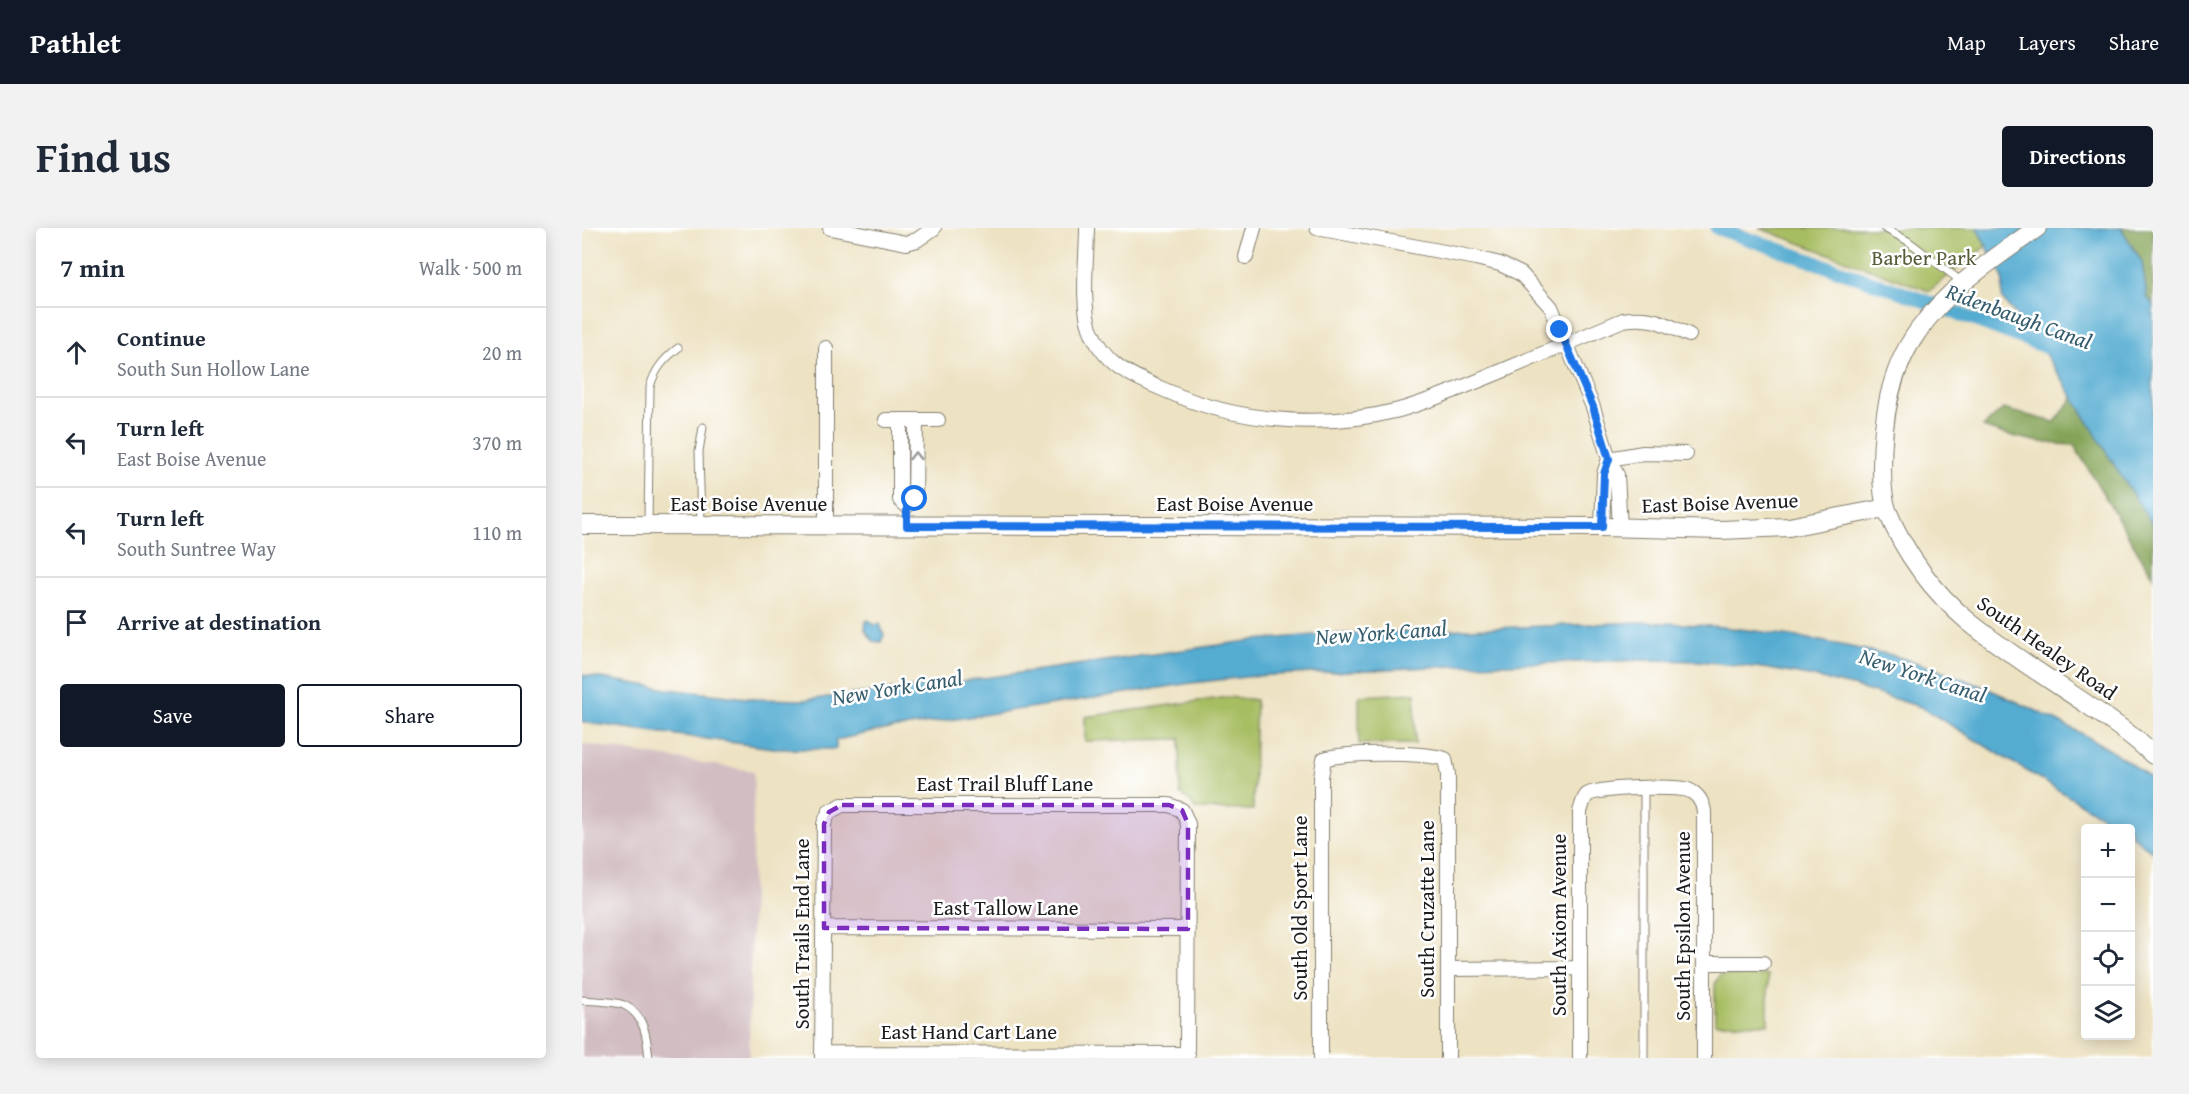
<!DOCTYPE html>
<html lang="en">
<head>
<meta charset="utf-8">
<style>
	:root { --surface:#fff; --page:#f2f2f3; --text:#1f2937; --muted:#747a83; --line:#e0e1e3; --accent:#111827 }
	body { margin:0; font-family:"Gentium Book Plus",serif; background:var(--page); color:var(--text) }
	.controls { position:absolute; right:18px; bottom:18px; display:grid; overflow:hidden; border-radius:6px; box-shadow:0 3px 15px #0003 }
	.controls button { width:54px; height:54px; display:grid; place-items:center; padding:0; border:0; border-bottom:2px solid var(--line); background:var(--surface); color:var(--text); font:30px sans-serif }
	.stop { position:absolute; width:18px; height:18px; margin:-14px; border:4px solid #1a73e8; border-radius:50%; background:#fff }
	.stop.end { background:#1a73e8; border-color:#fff; box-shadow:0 2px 6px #0008 }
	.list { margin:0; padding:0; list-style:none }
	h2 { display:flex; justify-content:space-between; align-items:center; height:78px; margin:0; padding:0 24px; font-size:26px }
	h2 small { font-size:20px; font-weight:400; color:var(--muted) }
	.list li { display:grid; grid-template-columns:39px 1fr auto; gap:18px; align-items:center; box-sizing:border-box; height:90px; padding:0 24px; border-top:2px solid var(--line) }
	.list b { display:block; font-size:22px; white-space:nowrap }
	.list p { margin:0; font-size:20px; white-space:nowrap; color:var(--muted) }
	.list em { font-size:20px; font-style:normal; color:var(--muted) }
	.actions { display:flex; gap:12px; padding:18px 24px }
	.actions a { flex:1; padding:14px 0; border:2px solid var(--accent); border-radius:6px; text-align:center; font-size:21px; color:var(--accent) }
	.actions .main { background:var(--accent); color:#fff }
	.icon { flex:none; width:33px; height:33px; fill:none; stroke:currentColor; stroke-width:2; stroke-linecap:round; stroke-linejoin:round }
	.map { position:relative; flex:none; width:1571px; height:830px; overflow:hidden; border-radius:6px }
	header { display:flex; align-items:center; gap:36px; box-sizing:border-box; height:84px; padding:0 30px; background:var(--accent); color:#fff }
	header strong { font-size:28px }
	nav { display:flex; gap:33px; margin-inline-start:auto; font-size:21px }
	.intro { display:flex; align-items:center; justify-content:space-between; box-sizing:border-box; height:144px; padding:0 36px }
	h1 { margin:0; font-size:42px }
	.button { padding:15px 27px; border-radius:6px; background:var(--accent); color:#fff; font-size:21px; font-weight:700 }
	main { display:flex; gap:36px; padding:0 36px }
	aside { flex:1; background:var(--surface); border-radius:6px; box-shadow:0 3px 15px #0003 }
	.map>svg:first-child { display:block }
	.industrial { fill:#d2bec2 }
	.green { fill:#a7bd62; stroke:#626c3f; stroke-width:1.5 }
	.forest { fill:#85a458; stroke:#50603a; stroke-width:1.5 }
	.water { fill:#54acd1; stroke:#386476; stroke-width:1.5 }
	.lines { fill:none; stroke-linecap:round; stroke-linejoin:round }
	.canal { stroke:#54acd1; stroke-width:14 }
	.service-casing { stroke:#847f6f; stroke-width:9 }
	.minor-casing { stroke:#847f6f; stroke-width:16 }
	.tertiary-casing { stroke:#847f6f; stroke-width:20 }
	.service { stroke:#fff; stroke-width:7 }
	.minor { stroke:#fff; stroke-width:14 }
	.tertiary { stroke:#fff; stroke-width:18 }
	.oneway { stroke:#999 }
	.route { stroke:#1a73e8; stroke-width:8 }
	.marked { fill:#7b2cbf; fill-opacity:0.2; stroke:#7b2cbf; stroke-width:4.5; stroke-dasharray:12 8; stroke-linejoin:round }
	.labels { text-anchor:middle; stroke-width:5; stroke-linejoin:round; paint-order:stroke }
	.park-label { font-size:21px; fill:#545c38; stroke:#fff }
	.street-label { font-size:21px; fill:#1c1c1c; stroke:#fff }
	.water-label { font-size:22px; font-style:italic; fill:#355d6d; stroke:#fff }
</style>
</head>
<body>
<header>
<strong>Pathlet</strong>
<nav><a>Map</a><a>Layers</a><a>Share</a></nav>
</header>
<div class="intro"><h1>Find us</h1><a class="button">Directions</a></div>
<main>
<aside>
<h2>7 min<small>Walk · 500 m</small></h2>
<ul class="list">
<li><svg class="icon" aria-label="ahead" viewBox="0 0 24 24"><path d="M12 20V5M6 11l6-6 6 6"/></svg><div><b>Continue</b><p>South Sun Hollow Lane</p></div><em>20 m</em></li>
<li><svg class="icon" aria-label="left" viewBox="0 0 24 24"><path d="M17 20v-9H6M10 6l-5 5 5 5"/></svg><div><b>Turn left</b><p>East Boise Avenue</p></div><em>370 m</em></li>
<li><svg class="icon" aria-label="left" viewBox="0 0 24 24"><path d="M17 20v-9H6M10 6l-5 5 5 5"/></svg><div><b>Turn left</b><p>South Suntree Way</p></div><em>110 m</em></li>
<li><svg class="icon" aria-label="arrive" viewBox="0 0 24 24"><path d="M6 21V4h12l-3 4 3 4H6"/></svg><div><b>Arrive at destination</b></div></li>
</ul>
<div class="actions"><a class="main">Save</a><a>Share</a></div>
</aside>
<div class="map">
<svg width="1571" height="830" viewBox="0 0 1571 830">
	<rect width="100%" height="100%" fill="#fff"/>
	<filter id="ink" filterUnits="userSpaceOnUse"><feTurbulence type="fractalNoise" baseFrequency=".0167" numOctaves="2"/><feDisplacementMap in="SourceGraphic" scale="12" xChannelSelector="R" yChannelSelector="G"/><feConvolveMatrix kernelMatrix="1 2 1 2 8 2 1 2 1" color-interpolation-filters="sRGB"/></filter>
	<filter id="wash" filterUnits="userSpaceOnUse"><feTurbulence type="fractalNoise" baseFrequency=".008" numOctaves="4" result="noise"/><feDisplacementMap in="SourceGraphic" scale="24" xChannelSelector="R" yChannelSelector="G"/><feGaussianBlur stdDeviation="1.35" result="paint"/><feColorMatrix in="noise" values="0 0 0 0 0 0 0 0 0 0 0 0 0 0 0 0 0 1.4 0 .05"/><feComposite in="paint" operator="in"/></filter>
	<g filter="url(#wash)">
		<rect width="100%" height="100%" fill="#ede2c2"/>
		<path class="industrial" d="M0,516L172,543L167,830H0Z"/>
		<path class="green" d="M1177,0H1395L1404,18L1347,63Z
			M833,465V516H777V468Z
			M646,469L674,472L671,582L613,581L607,572L598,566V511L503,513V489Z
			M1138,747H1186V796L1133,795V756Z"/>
		<path class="forest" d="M1539,0H1571V77L1565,69L1560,34Z
			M1492,169L1571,297V349L1492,217C1459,216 1432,210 1401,199L1421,181L1473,194Z"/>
		<path class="water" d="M1395,0H1539L1560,34L1565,69L1571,77V297C1519,223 1481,139 1420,71L1421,50Z
			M287,392L292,397L298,396L302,407L299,414L291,413L283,402L284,393Z
			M1061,394C1141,396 1218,407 1296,425H1302C1364,442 1415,463 1473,492C1508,509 1542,528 1571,553V624L1549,607L1548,600H1539L1339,479L1270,458L1227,448L1181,440L1117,433L1065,432L888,437L673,448L610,455L295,503L254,512V521H198L0,494V447L86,461L174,471L221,472L345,458L672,412L733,407Z"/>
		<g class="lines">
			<path class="canal" d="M1135,0L1324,66L1472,122"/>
		</g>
	</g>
	<g filter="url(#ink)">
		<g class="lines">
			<defs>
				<path id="service" d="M1302,0L1326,13L1380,54
					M66,295L68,159C73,141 82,131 96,120
					M119,296L117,223L121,199
					M0,772C10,773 34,773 42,777C63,787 65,810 67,830
					M1062,830V561"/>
				<path id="minor" d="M248,0L324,15L335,12L352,0
					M505,0C505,27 499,76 508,100C522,138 550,148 585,163C656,195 743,201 817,182C852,172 886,157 920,143C960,126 1001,109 1041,92C1069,87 1083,96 1107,107
					M735,0L894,30L918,36L939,46L969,79L1011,179L1027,231L1061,225L1104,226
					M664,29L672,0
					M304,192H356
					M318,192V272L325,278L333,271L334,192
					M244,298V120
					M1020,299L1022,246L1027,231L1035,247L1038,300
					M242,700L606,701
					M1122,735H1181
					M866,741L998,740
					M241,825L606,826
					M240,830L242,596L247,584L260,577H587L600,582L606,596L605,830
					M739,830V549L742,531C762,524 843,524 863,531L866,546V830
					M998,830V584C1000,578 1001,571 1005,567C1015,559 1094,558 1106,562C1116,566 1120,573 1122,583V830"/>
				<path id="tertiary" d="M1455,0C1412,31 1367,59 1336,103C1307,143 1300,193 1300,241C1300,254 1301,270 1305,282C1322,325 1352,365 1387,394C1424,424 1464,449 1503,475C1526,491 1551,507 1571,527
					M0,297L1020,299L1140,302L1207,299L1304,280"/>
			</defs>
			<use href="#service" class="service-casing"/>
			<use href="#minor" class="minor-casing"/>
			<use href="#tertiary" class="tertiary-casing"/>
			<use href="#service" class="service"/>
			<use href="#minor" class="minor"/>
			<use href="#tertiary" class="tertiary"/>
		</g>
		<defs><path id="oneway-chevron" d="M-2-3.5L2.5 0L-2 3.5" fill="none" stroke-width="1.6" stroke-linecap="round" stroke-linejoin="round" transform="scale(1.5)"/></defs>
		<use class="oneway" href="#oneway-chevron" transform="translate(333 228) rotate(-90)"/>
	</g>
	<g class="lines" filter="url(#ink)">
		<path class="route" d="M333,271L325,278V298L1020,299L1022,246L1027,231L1011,179L978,102"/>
	</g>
	<path class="marked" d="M260,577H587L600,582L606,596V701L242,700V596L247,584Z"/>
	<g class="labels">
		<g class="park-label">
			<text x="1342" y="37">Barber Park</text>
		</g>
		<g class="street-label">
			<text transform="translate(1138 275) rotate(-2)" y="7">East Boise Avenue</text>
			<text x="167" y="283">East Boise Avenue</text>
			<text x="653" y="283">East Boise Avenue</text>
			<text transform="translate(1465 420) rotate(35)" y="7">South Healey Road</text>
			<text x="423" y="563">East Trail Bluff Lane</text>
			<text x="424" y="687">East Tallow Lane</text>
			<text transform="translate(718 680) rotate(-90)" y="7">South Old Sport Lane</text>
			<text transform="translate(845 681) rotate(-90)" y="7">South Cruzatte Lane</text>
			<text transform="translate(977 697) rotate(-90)" y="7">South Axiom Avenue</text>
			<text transform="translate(1101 698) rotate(-90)" y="7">South Epsilon Avenue</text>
			<text transform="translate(220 706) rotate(-90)" y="7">South Trails End Lane</text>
			<text x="387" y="811">East Hand Cart Lane</text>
		</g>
		<g class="water-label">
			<text transform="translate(1437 88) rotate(20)" y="8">Ridenbaugh Canal</text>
			<text transform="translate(799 404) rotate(-4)" y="8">New York Canal</text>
			<text transform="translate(1341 447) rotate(18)" y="8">New York Canal</text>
			<text transform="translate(315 459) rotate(-9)" y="8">New York Canal</text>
		</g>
	</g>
</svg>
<div class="controls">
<button>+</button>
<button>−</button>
<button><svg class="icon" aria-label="locate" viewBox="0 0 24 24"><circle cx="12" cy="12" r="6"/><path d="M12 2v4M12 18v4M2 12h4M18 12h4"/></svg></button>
<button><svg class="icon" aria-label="layers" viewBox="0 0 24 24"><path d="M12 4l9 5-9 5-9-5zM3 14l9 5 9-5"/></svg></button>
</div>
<div class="stop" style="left:333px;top:271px"></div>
<div class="stop end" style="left:978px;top:102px"></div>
</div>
</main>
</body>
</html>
